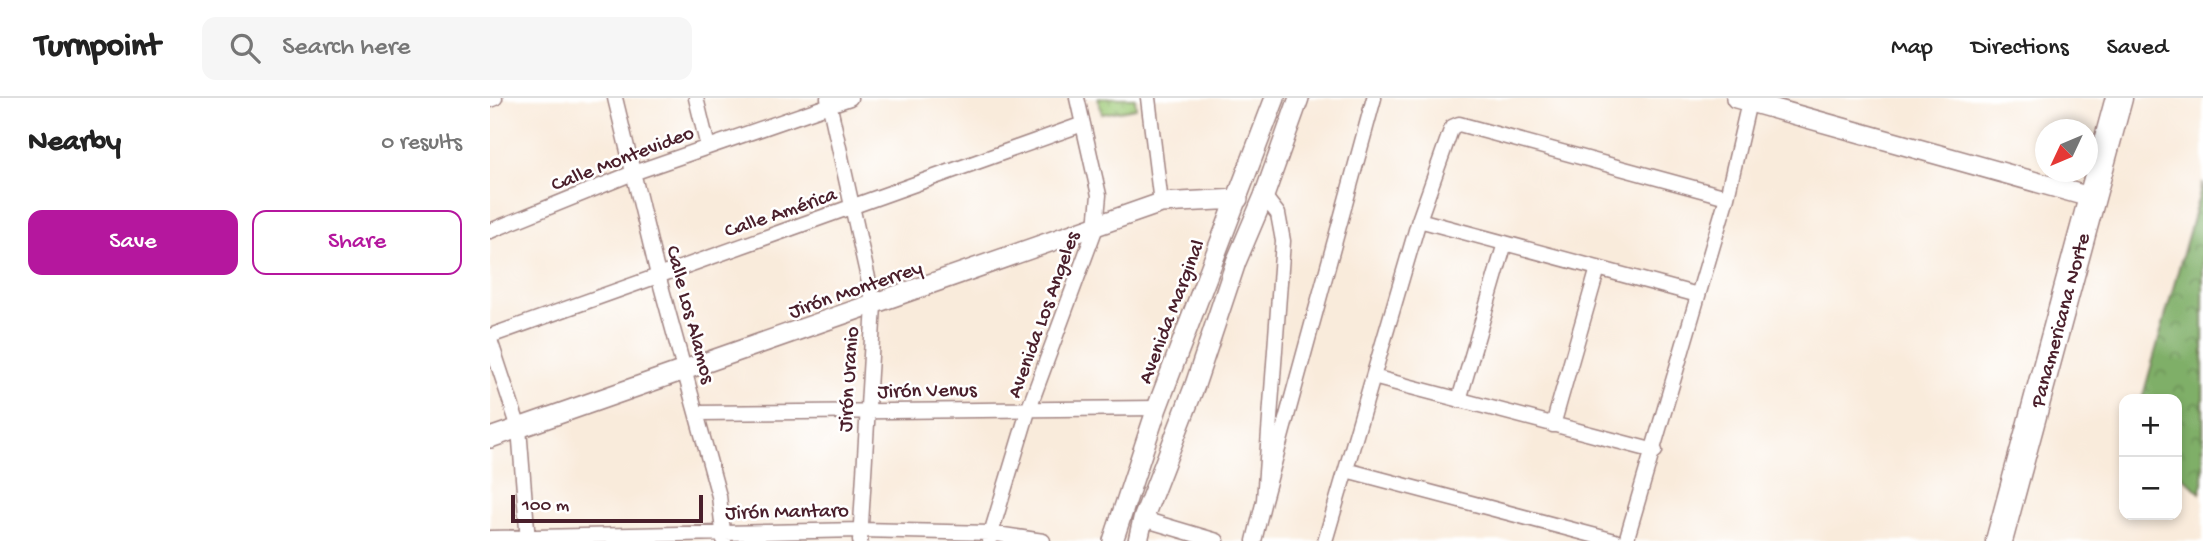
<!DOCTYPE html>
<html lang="en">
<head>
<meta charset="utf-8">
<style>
	:root { --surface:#fff; --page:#f6f6f6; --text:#222; --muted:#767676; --line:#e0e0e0; --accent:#b5179e }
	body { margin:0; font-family:"Gochi Hand",sans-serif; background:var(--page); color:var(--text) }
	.controls { position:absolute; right:21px; bottom:21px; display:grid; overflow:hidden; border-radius:14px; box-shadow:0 4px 10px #0003 }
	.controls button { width:63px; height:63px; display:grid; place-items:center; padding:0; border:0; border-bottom:2px solid var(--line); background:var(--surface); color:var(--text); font:35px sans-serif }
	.compass { position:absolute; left:1545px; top:21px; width:63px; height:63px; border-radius:50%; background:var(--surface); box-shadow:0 4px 10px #0003; rotate:226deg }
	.scale { position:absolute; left:21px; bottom:18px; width:192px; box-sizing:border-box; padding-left:7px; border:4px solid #4a1f2b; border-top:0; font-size:19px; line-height:24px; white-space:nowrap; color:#4a1f2b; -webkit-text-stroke:5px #fff; paint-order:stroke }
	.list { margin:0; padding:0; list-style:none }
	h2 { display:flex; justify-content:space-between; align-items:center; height:91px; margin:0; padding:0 28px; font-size:30px }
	h2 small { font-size:23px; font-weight:400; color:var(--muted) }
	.actions { display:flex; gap:14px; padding:21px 28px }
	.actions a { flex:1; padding:16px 0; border:2px solid var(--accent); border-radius:14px; text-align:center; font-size:24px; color:var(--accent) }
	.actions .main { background:var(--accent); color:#fff }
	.icon { flex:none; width:38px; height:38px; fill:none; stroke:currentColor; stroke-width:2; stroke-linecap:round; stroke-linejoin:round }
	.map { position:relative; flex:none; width:1713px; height:443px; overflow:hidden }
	header { display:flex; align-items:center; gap:42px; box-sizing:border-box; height:98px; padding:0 35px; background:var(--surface); border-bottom:2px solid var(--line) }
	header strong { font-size:33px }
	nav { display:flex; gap:38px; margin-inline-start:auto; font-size:24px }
	.search { width:490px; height:63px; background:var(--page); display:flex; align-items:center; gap:18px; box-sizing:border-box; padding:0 24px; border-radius:14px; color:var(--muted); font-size:26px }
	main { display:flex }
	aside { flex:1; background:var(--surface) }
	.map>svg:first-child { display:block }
	.green { fill:url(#green-dots); stroke:#747552; stroke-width:2 }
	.forest { fill:url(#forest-crowns); stroke:#64674a; stroke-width:2 }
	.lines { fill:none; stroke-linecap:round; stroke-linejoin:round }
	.street-casing { stroke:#a28583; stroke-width:17 }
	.secondary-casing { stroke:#a28583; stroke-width:22 }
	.highway-casing { stroke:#a28583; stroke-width:29 }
	.street { stroke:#fff; stroke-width:14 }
	.secondary { stroke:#fff; stroke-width:19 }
	.highway { stroke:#fff; stroke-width:26 }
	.labels { text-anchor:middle; stroke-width:5; stroke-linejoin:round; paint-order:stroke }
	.street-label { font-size:21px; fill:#4a1f2b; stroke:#fff }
</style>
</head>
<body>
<header>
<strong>Turnpoint</strong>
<div class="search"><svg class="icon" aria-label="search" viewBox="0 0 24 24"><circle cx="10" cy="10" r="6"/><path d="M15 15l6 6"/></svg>Search here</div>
<nav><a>Map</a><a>Directions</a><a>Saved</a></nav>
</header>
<main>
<aside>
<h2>Nearby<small>0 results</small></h2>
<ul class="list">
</ul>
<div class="actions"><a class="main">Save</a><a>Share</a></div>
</aside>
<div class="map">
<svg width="1713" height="443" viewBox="0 0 1713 443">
	<defs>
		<pattern id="green-dots" width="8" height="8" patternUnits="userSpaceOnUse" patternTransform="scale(1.75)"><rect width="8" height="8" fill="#9fcb78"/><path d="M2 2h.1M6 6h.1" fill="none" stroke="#8aae68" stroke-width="1.8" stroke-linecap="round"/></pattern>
		<pattern id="forest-crowns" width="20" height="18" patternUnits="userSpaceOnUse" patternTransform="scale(1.75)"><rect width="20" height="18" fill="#7faf68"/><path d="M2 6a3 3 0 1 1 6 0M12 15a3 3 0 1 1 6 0" fill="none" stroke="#6a8e56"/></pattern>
	</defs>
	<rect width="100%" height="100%" fill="#fff"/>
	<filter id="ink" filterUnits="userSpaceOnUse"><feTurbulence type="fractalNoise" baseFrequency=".0143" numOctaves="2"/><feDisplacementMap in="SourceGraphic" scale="14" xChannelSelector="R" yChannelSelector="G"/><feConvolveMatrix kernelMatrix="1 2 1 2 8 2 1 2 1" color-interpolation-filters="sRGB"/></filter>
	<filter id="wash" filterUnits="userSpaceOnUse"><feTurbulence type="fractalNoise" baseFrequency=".00686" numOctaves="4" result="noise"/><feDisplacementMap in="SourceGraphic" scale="28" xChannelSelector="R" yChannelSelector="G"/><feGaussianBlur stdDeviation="1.57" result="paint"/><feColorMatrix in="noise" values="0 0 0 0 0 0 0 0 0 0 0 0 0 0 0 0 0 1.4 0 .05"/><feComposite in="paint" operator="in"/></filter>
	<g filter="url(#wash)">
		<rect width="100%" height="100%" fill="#f9ebdb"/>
		<path class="green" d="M608,0H645L646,10L612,16Z"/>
		<path class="forest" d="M1713,84V385L1710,395L1687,373V301H1652Z"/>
	</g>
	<g filter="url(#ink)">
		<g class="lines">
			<defs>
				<path id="street" d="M125,0L168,177L229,398L234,442
					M206,0L218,49
					M338,0L384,207L370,443
					M658,0L671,105
					M0,2L5,0
					M929,122L1208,197
					M0,133L143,75L360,0
					M0,238L593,26
					M0,242L29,330L38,443
					M883,279L1165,353
					M969,302L1015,145
					M208,315L667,310
					M1063,327L1108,170
					M856,372L1125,443
					M774,402L884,0
					M653,421L727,443
					M0,440L371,432L500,435L553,443
					M499,442L539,310L606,129L609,97L587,0
					M764,443L774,402L793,143L788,116L774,98
					M835,443L929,122L962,29L969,26L1237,99
					M1136,443L1237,99L1259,4"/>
				<path id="secondary" d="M1246,0L1603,100
					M0,340L671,105L748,101
					M623,443L667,310L785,0
					M648,443L653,421L705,287L746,164L774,98L809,0"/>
				<g id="highway">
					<path id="s1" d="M1509,443L1629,0"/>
				</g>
			</defs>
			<use href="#street" class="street-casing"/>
			<use href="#secondary" class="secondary-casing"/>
			<use href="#highway" class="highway-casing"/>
			<use href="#street" class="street"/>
			<use href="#secondary" class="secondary"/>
			<use href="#highway" class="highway"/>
		</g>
	</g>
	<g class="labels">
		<g class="street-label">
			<text transform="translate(132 59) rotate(-21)" y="7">Calle Montevideo</text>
			<text transform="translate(290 113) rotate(-19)" y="7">Calle América</text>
			<text transform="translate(365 190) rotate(-19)" y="7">Jirón Monterrey</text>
			<text transform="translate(680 213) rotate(-69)" y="7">Avenida Marginal</text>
			<text transform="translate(202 216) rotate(75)" y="7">Calle Los Alamos</text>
			<text transform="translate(552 216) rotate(-70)" y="7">Avenida Los Angeles</text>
			<text dy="7" stroke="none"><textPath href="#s1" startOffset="229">Panamericana Norte</textPath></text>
			<text transform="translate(357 281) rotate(-86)" y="7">Jirón Uranio</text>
			<text transform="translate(437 291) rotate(-1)" y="7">Jirón Venus</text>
			<text transform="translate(297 412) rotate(-1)" y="7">Jirón Mantaro</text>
		</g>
	</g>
</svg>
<div class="controls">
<button>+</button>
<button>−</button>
</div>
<svg class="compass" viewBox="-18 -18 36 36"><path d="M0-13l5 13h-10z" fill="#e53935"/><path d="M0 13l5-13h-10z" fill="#767676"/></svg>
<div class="scale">100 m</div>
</div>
</main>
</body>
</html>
